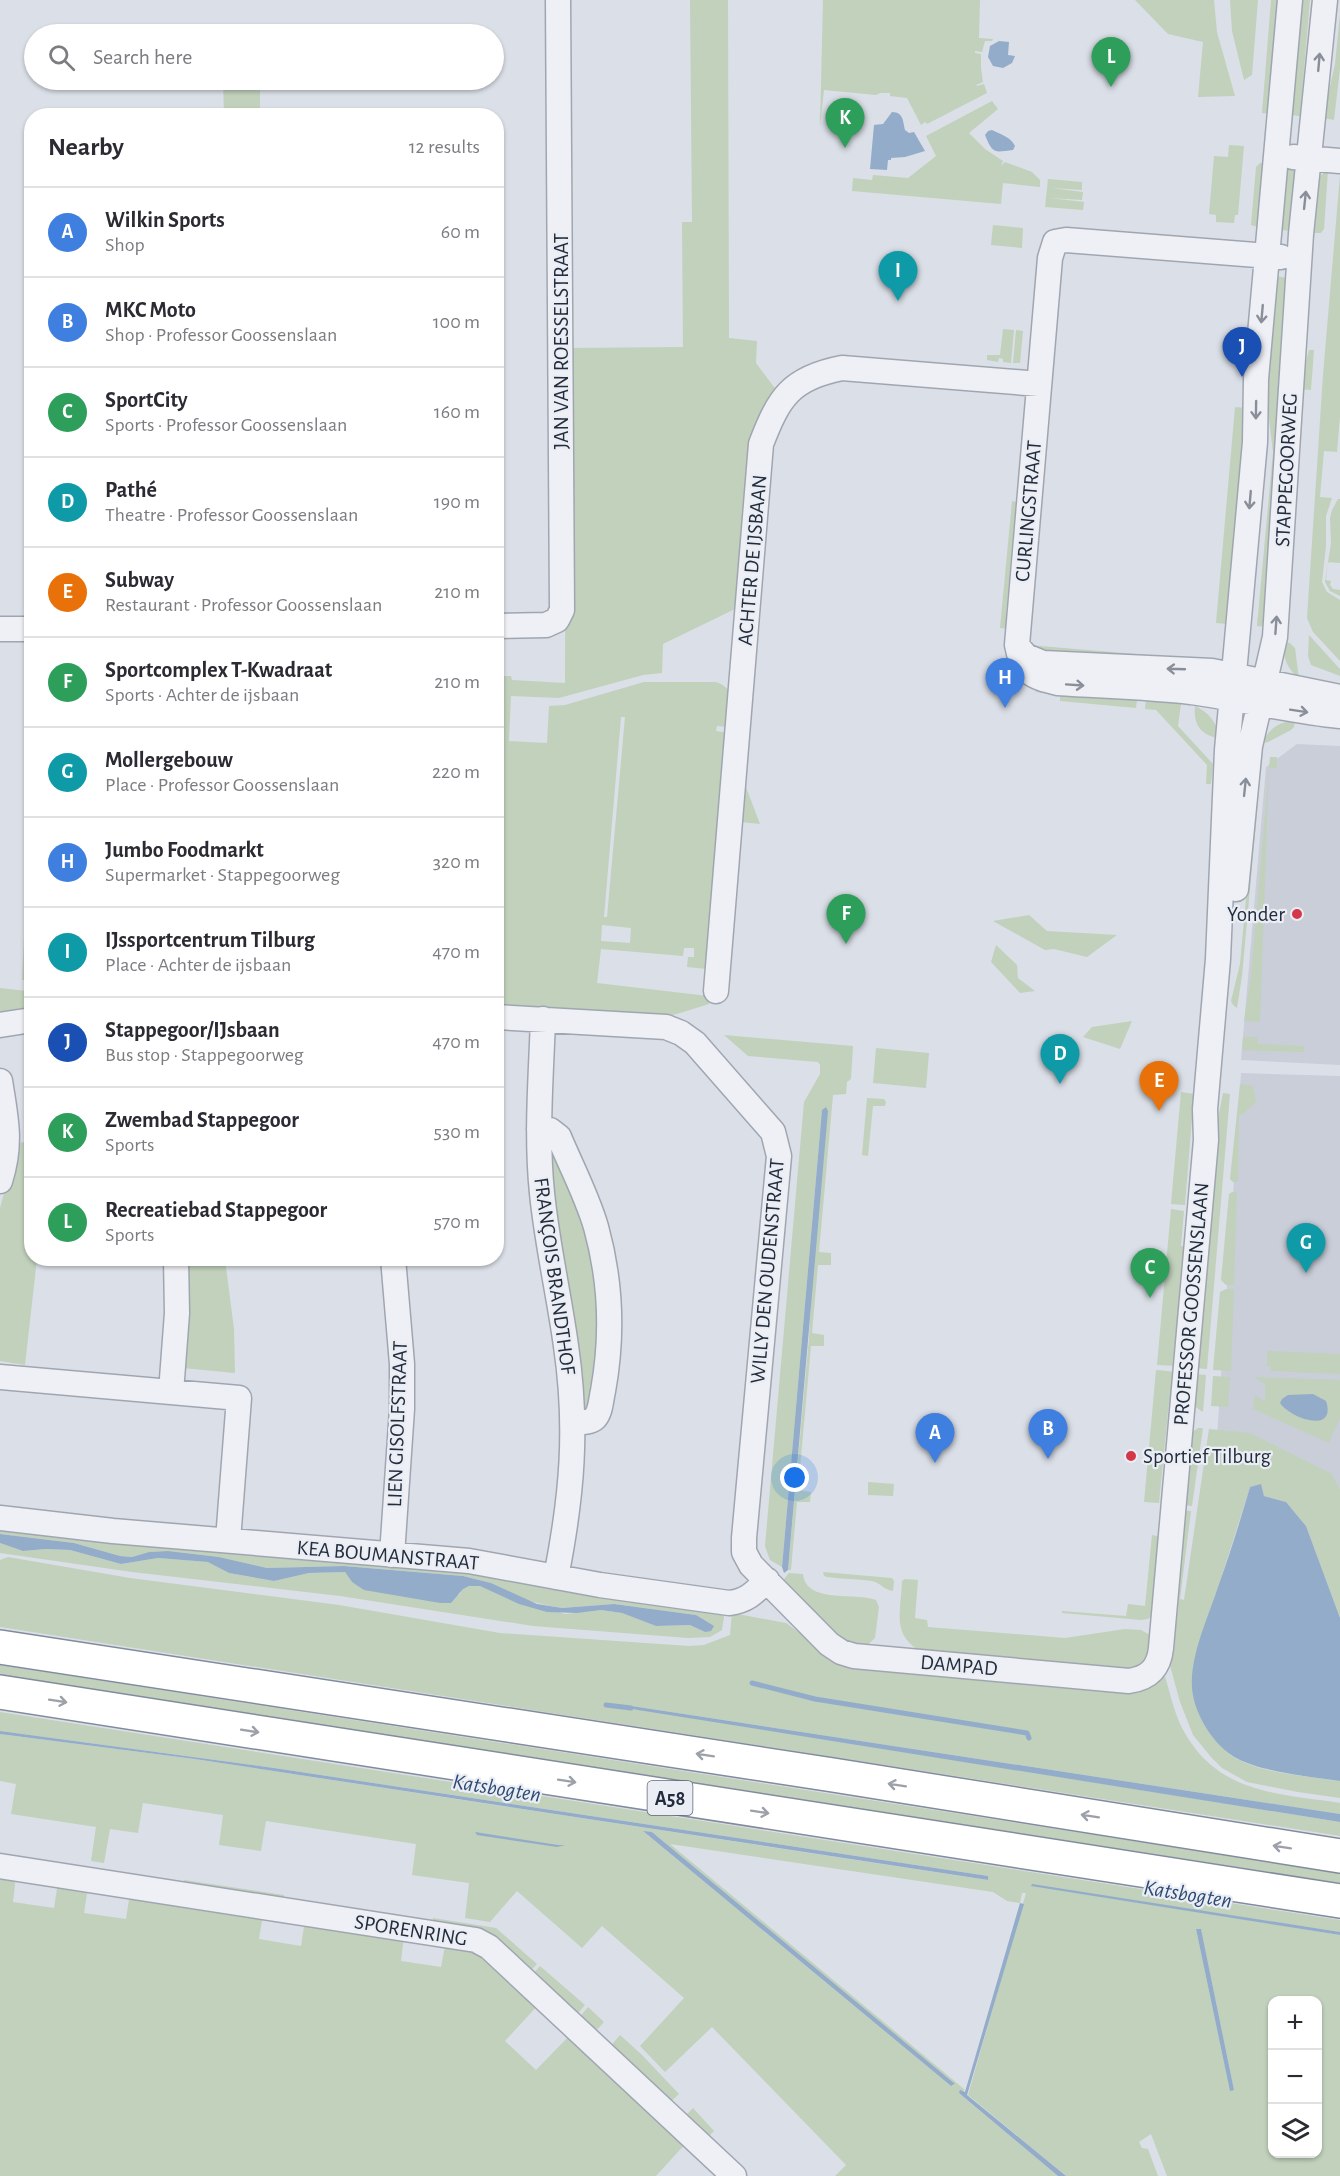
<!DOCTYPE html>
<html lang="en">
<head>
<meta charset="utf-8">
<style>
	:root { --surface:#fff; --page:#f7f7f7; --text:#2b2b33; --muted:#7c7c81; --line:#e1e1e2; --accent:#d5374a }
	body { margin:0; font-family:"Alegreya Sans",sans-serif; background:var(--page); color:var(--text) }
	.controls { position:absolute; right:18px; bottom:18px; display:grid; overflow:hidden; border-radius:12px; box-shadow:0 2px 4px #0004 }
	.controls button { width:54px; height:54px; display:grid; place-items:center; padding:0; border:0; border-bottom:2px solid var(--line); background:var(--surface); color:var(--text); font:30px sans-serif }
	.you { position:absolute; left:795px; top:1478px; width:21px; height:21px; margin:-15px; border:4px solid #fff; border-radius:50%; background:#1a73e8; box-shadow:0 0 0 9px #1a73e833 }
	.badge { display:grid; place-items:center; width:39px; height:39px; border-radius:50%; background:var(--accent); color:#fff; font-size:20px; font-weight:700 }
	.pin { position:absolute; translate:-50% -50px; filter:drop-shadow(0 2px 3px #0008) }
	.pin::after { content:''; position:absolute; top:32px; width:21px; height:18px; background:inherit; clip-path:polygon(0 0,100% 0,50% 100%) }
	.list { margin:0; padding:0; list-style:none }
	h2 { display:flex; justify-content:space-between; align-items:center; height:78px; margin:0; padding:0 24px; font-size:26px }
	h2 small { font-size:20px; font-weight:400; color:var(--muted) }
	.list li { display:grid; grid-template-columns:39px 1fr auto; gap:18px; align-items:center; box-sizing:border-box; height:90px; padding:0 24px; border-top:2px solid var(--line) }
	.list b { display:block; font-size:22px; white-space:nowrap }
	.list p { margin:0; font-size:20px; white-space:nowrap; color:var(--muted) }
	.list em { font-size:20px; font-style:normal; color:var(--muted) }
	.icon { flex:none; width:33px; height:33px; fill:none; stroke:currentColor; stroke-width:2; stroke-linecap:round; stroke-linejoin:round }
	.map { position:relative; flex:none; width:1340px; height:2176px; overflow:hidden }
	.search { position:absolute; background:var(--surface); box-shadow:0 2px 4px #0004; left:24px; top:24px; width:480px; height:66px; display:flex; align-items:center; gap:15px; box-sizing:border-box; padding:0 21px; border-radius:33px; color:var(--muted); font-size:22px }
	.panel { position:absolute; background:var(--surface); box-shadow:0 2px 4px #0004; left:24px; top:108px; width:480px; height:1158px; border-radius:24px }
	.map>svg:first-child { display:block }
	.built { fill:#c9ced9 }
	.green { fill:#c1d1bc; fill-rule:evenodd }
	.water { fill:#93acc9 }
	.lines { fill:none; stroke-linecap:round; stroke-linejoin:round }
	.stream { stroke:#93acc9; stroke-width:5 }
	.minor-casing { stroke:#a0a6b1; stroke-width:27 }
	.highway-casing { stroke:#828c9e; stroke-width:36 }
	.minor { stroke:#eef0f5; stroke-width:24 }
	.highway { stroke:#fff; stroke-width:33 }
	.oneway { stroke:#898e99 }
	.oneway2 { stroke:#9ca0a8 }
	.poi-dot { fill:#d5374a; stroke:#eaeef4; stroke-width:2 }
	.labels { text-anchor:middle; stroke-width:4.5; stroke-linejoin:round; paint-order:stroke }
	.shield { fill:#eaeef4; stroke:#5f6774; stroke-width:1.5 }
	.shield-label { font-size:20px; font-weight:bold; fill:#242d3d }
	.street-label { font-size:21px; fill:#242d3d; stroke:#eaeef4 }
	.poi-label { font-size:21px; fill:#242d3d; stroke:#eaeef4; text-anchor:end }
	.water-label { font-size:22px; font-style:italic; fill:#2d4a73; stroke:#eaeef4 }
</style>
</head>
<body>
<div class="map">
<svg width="1340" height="2176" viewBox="0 0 1340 2176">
	<rect width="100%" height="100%" fill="#dbdfe7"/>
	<path class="built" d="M1297,744L1340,746V1065L1241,1060L1266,767Z
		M1241,1073L1340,1076V1554L1217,1438Z"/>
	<path class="green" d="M690,0H728L729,338L757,341L756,363L777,391L738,599L734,607L735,609L663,644L662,673L643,675L559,698L511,696L509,741L547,743L549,706L565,705L644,682H715C722,684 726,686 730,693L729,727L717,726L716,731L729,733L707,969L687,967L688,957H694V948H684L683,956L601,949L597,983L708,996L709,1004L667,1017L497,1009L496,751L500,712L497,711V676H511L512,680L565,683L566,348L683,347L682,222H692ZM621,717H625L607,917H604ZM602,925L631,928L630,943L601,941Z
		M823,0H980L979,38L993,39L992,41H985L982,52L975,51V53L981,54V68L983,82L976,85L977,86L984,84L987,93L927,124L925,122L921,125L907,98L890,96V93H880L876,95L824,90L820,127Z
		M1135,0H1214L1217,32L1235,96L1198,97L1203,42L1168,34Z
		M1230,0H1258L1252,75L1244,80L1232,31Z
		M1271,0H1281L1271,114L1262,113Z
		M1299,0H1310L1300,116L1289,115Z
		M1340,14V69L1334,120L1323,118L1335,64Z
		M223,80H260V115H224Z
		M992,101L998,109L969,133L985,149L1003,161L1001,166L1005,162L1032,172L1040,180V187L1003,183L1001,204L852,191L853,178L872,180L873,175L908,178L936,156L926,136Z
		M1229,145L1244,146L1238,215H1235L1234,223L1216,222V215L1209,214L1214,156L1228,157Z
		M1260,163H1267L1261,228L1251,225L1256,167Z
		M1287,168L1296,169L1293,231L1279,230Z
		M1328,170L1324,229L1321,233H1312L1317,182L1321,175Z
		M1340,175V416L1337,452L1324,451L1320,497L1332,498L1326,516V546L1322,582L1327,592L1340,600V661L1313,632L1307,618L1323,375Z
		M1048,179L1082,182V190L1051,188L1083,192L1082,200L1050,198L1084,202L1083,210L1045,207Z
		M993,225L1023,228L1022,248L991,245Z
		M1275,276L1289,278L1268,627L1257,626L1273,452L1265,386Z
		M1003,329L1014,330L1011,363L1003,362V359L999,358L998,362L987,360V355H1000Z
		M1016,330L1023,331L1020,363H1013Z
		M1309,350H1314L1311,390L1299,389Z
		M1235,407L1246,408L1227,624L1216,623Z
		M1338,499H1340V563L1328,562L1326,580L1331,581L1330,585L1333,589L1340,590V596L1330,591L1325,582L1331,543L1330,518L1332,510Z
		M1012,501L1016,502L1006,613L1011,614V629L1000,628Z
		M1309,635L1340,669V676L1311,665L1308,656Z
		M1283,642L1290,643L1295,648L1299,679C1287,668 1283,658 1283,642Z
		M1028,645L1184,658H1052Z
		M1043,689L1072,694L1137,700L1136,708L1060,701V694L1035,692Z
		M1146,700L1181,704L1178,726L1213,764L1211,784H1206L1207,765L1156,710L1145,709Z
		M1195,706C1210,713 1216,722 1220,738C1201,736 1193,724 1195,706Z
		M1295,720L1294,727L1291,730L1268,742L1262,743C1269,728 1280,722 1295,720Z
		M1270,757H1277V768H1269L1260,1022L1244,1021L1251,975Z
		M744,782L760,824L740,822Z
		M31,786L32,980H22Z
		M1256,790H1259L1242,976L1237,1008L1233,1005L1231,1001L1240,964Z
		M1029,915L1047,931L1117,935L1087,957L1054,949L1045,950L993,921Z
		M996,945L1017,965L1018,978L1035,991L1020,993L991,962Z
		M0,988L27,991L29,1014L0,1013Z
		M1132,1021L1120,1049L1083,1037L1092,1027Z
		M724,1035L853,1046L851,1079L847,1082L846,1094L833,1095L819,1252L831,1253V1265H818L812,1333L824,1335V1346H811L798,1490L811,1492L810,1502H797L791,1570H788L809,1338L822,1110L782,1567L770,1560L765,1546L804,1102L820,1074V1065L818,1062L748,1056Z
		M1243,1037H1257L1258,1044L1304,1046V1052L1242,1050Z
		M876,1048L929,1053L926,1088L873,1083Z
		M1240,1084L1253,1086L1256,1102L1243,1114L1239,1115L1238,1182H1233L1230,1179Z
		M1181,1092L1194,1094L1185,1205L1171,1204Z
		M1223,1093L1230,1094L1207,1369L1194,1368L1213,1144Z
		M867,1098L884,1099L886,1102L885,1106H873L868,1156L862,1155Z
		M550,1138L589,1226L603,1295L594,1409L583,1414L554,1234Z
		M31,1141L32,1258L37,1259L25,1365L0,1361V1208L18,1143Z
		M1232,1192H1237L1234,1285H1226L1221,1280L1229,1194Z
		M1171,1209L1184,1211L1181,1246L1189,1247L1178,1366L1157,1365Z
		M184,1259H225L234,1329L235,1373L182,1368Z
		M1226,1289H1234L1231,1371L1213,1370L1220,1292Z
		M1269,1351L1340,1354V1374L1271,1371V1367L1267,1366V1352Z
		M1156,1370L1178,1372L1169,1402L1159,1503L1144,1502Z
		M1193,1374L1206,1375L1203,1412L1194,1406Z
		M1213,1376L1230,1377L1228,1407L1211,1406Z
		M1254,1377L1340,1380V1418L1329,1443L1253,1409L1255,1395L1265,1402V1384Z
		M1198,1428H1203L1192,1506L1182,1505L1192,1432Z
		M1209,1429L1250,1433L1332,1474L1340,1490V1618L1306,1526L1286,1502L1264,1496L1261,1485L1250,1487L1194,1664C1191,1688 1194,1709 1208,1729C1216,1741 1224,1752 1237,1759C1263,1773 1310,1777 1340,1781V1798L1298,1792L1247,1782L1222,1768L1211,1757L1193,1735L1180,1702L1169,1662L1181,1510L1191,1511L1180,1599L1184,1600Z
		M868,1482L894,1484L893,1496L868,1495Z
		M0,1523L394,1559L725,1610L722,1630L710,1637L688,1638L533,1626L340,1596L132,1572L0,1553V1543L23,1551L46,1549L70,1550L121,1564L158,1558L209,1562L229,1573L274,1581L309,1573L345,1572L352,1582L440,1603L460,1594L462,1589L469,1586H480L565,1614L601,1610L622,1613L656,1626L690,1625L705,1632L696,1615L614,1604L562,1608L550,1606L525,1600L491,1583L463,1576L344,1566L267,1568L219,1557L168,1551L149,1552L132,1557L120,1556L74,1543L0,1534Z
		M1152,1535L1161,1537L1154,1614L1148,1619L1141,1620L1062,1613V1611L1126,1616L1128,1604L1145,1606Z
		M8,1557L130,1578L339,1605L500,1633L689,1646L704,1645L730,1635L732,1613L786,1623L843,1664L1144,1689L1165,1676C1170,1693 1174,1712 1182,1728C1217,1794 1276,1793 1340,1803V1814L625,1705L624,1707L1340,1822V1836L0,1627V1560Z
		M823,1572L892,1578L894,1581L893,1591C884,1590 881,1583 872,1581C857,1579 842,1579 827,1577L824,1576Z
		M789,1573L803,1574C806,1604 854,1592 876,1600L879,1607L875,1638L865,1647L840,1644L780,1584Z
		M905,1579L918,1580L915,1618L927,1620L928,1627L1065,1638L1125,1629L1141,1630L1150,1635C1156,1655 1149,1658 1136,1672L926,1654C890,1637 901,1613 902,1581Z
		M0,1665L1340,1873V1883L0,1675Z
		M0,1712L1340,1920V1932L1031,1885L1340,1935V2176H1167L1151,2134L1139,2142L1142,2148L1148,2149L1158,2176H1066L968,2095L1026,1893H1022L1020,1903L1007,1901L993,1892L670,1844L957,2083L965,2090L959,2093L1058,2176H835L846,2165L712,2027L665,2072L640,2046L684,1998L602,1926L582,1948L517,1891L490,1922L465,1918L469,1883L412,1875L416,1844L266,1821L261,1851L219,1845L223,1815L143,1803L138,1833L110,1829L104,1863L91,1861L96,1827L11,1814L16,1784L0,1781V1734L195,1759L987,1880L988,1876L274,1768L0,1731ZM644,1832H652L955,2085L951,2086ZM1196,1929L1201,1930L1234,2090H1230ZM1272,2000H1318V2154H1272Z
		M0,1873L16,1876L13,1902L54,1908L58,1882L88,1887L84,1913L126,1919L130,1893L263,1914L259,1939L301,1946L305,1920L404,1935L401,1961L441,1967L446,1941L469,1945L539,2004L505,2041L536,2070L571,2034L687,2142L656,2176H0Z
		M184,1880L284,1895L283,1903L182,1887Z
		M433,1918L496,1928L537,1964L527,1974L432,1925Z
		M540,1966L585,2005L574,2018L530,1977Z
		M588,2007L604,2022L593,2034L577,2020Z
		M620,2035L642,2055L679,2094L668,2104L608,2049Z
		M693,2108L714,2131L705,2140L683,2118Z"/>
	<path class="water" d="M999,41L1009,42L1008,55L1015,56L1012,63L1003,68L993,66L988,57L990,46Z
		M892,112C904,112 903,123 905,130L909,133L914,132L925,151L905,157L891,158V160H888L887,170L870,169L874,125L883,124Z
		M992,130C1000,134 1011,137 1015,146L1013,150C995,152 993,155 985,135L988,131Z
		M826,1107L828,1111L788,1570L784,1573L782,1567L822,1110Z
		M1313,1394L1326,1401C1337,1434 1291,1419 1280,1403L1282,1399L1288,1395Z
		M1261,1484L1264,1496L1286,1502L1306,1526L1340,1618V1781C1311,1777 1263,1772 1238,1759C1214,1747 1194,1714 1192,1688C1190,1655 1208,1618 1218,1587C1230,1554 1240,1521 1250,1487Z
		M0,1534L74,1543L120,1556L132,1557L149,1552L168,1551L219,1557L267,1568L344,1566L463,1576L491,1583L537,1604L562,1608L614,1604L696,1615L714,1626L711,1631L705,1632L690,1625L656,1626L622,1613L601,1610L577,1613L547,1612L519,1604L480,1586H469L463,1589L451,1603H440L364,1590L352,1582L345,1572L309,1573L274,1581L229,1573L208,1562L158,1558L121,1564L70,1550L46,1549L23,1551L0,1543Z
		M625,1705L1340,1814V1822L638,1710L624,1707Z
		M0,1731L274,1768L988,1876V1880L195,1759L0,1734Z
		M643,1831L652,1832L955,2084L951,2086Z
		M475,1832L558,1845H565L557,1847L477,1835Z
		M1032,1884L1340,1932V1935L1031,1886Z
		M1020,1903L1024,1904L967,2095L1066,2176H1058L959,2093L960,2090L965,2092Z
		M1196,1929H1201L1234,2090L1230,2091Z"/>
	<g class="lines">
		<path class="stream" d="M752,1683L815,1699L1027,1733L1029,1738
			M606,1705L631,1708"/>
		<defs>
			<path id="minor" d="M1293,157L1340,161
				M1281,257L1066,240L1055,242L1050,258L1017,645C1022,673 1032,677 1058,683C1102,686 1147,687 1191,692C1241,699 1290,711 1340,716
				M496,626L546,625L557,620L562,610L558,0
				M0,629H32
				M1020,649L1026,656L1043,663L1212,671L1340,697
				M1236,889L1250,746L1275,637L1301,234L1325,0
				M716,991L761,444C779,397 791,378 842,368L1039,384
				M496,1017L666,1027L681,1033L695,1043L773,1132L779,1156L744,1538V1552L751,1565L829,1644L841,1652L854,1656L1129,1681C1149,1678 1159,1668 1161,1648L1206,1140L1205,1109L1218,959L1227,750L1255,442L1256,379L1290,0
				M543,1019C541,1077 536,1135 542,1193C547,1244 559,1295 566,1346C578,1428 572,1496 556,1577
				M0,1025L32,1020
				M0,1081C6,1118 12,1144 0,1181
				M539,1129L550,1130L559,1137C571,1166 587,1196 596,1227C611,1281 613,1336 603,1391C601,1399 601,1411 595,1418C590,1423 580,1422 573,1422
				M0,1377L239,1398L228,1540
				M171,1392L177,1313L176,1258
				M0,1518L113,1531L469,1561L600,1585L729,1603C747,1601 754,1593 767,1580
				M392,1555L402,1409V1364L393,1258
				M0,1866L476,1940L489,1947L734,2176"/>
			<path id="highway" d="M0,1647L833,1775L1340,1856
				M0,1692L1340,1901"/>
		</defs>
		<use href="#minor" class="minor-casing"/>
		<use href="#highway" class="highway-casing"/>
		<use href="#minor" class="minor"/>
		<use href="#highway" class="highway"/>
	</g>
	<defs><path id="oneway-shaft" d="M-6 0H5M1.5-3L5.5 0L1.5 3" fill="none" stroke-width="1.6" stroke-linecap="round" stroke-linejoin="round" transform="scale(1.5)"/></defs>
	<g class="oneway">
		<use href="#oneway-shaft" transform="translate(1319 62) rotate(-85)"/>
		<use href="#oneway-shaft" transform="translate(1305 200) rotate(-84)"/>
		<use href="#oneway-shaft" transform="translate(1262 314) rotate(95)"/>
		<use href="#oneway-shaft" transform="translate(1256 410) rotate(91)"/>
		<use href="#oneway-shaft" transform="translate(1250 500) rotate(95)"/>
		<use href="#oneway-shaft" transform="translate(1276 625) rotate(-86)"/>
		<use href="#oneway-shaft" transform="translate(1176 669) rotate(-178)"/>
		<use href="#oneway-shaft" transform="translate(1075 685) rotate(4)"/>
		<use href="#oneway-shaft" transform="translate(1299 711) rotate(9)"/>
		<use href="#oneway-shaft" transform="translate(1245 787) rotate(-84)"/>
	</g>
	<g class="oneway2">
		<use href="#oneway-shaft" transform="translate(58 1701) rotate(9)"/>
		<use href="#oneway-shaft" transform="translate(250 1731) rotate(9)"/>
		<use href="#oneway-shaft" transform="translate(705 1755) rotate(-171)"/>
		<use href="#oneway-shaft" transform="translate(567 1781) rotate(9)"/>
		<use href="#oneway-shaft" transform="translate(897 1785) rotate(-171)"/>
		<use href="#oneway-shaft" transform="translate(760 1812) rotate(9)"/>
		<use href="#oneway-shaft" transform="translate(1090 1816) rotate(-171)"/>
		<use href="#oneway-shaft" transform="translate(1282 1847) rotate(-171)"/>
	</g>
	<g class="poi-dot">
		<circle cx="1297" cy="914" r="6"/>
		<circle cx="1131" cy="1456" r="6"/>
	</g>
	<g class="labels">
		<rect class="shield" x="647.5" y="1781" width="45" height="34" rx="4.5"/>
		<g class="shield-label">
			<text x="670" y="1805">A58</text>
		</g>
		<g class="street-label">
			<text transform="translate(561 341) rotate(-90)" y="7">JAN VAN ROESSELSTRAAT</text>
			<text transform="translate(1286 470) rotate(-87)" y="7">STAPPEGOORWEG</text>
			<text transform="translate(1028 511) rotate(-85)" y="7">CURLINGSTRAAT</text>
			<text transform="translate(752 560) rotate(-85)" y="7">ACHTER DE IJSBAAN</text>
			<text transform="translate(767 1271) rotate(-85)" y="7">WILLY DEN OUDENSTRAAT</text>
			<text transform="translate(555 1276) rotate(82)" y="7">FRANÇOIS BRANDTHOF</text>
			<text transform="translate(1191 1304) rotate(-85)" y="7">PROFESSOR GOOSSENSLAAN</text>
			<text transform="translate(397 1424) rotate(-88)" y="7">LIEN GISOLFSTRAAT</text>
			<text transform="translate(388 1555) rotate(5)" y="7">KEA BOUMANSTRAAT</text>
			<text transform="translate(959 1665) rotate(5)" y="7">DAMPAD</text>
			<text transform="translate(411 1930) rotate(9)" y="7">SPORENRING</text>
		</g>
		<g class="poi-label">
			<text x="1285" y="921">Yonder</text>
			<text x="1143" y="1463" text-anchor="start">Sportief Tilburg</text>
		</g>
		<g class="water-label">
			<text transform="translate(497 1787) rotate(9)" y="8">Katsbogten</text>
			<text transform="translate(1188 1893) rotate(9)" y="8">Katsbogten</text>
		</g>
	</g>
</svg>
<div class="controls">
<button>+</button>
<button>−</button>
<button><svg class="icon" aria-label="layers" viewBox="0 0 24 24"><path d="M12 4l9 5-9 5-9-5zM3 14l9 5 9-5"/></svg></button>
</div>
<div class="you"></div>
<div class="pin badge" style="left:935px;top:1463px;background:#3f7fe0">A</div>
<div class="pin badge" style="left:1048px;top:1459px;background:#3f7fe0">B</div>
<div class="pin badge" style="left:1150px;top:1298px;background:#2e9e5b">C</div>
<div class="pin badge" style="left:1060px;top:1084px;background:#0f9aa8">D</div>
<div class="pin badge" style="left:1159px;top:1111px;background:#e8710a">E</div>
<div class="pin badge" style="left:846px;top:944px;background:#2e9e5b">F</div>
<div class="pin badge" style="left:1306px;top:1273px;background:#0f9aa8">G</div>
<div class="pin badge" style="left:1005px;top:708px;background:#3f7fe0">H</div>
<div class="pin badge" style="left:898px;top:301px;background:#0f9aa8">I</div>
<div class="pin badge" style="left:1242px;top:377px;background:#1a4fb4">J</div>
<div class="pin badge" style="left:845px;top:148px;background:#2e9e5b">K</div>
<div class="pin badge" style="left:1111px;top:87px;background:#2e9e5b">L</div>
<div class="search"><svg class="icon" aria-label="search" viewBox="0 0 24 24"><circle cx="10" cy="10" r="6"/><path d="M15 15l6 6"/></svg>Search here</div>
<section class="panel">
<h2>Nearby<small>12 results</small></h2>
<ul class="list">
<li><span class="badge" style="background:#3f7fe0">A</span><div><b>Wilkin Sports</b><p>Shop</p></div><em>60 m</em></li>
<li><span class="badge" style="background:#3f7fe0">B</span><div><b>MKC Moto</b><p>Shop · Professor Goossenslaan</p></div><em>100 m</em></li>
<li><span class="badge" style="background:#2e9e5b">C</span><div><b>SportCity</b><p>Sports · Professor Goossenslaan</p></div><em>160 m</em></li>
<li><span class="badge" style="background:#0f9aa8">D</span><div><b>Pathé</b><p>Theatre · Professor Goossenslaan</p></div><em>190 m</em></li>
<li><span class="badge" style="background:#e8710a">E</span><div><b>Subway</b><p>Restaurant · Professor Goossenslaan</p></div><em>210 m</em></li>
<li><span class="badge" style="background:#2e9e5b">F</span><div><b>Sportcomplex T-Kwadraat</b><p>Sports · Achter de ijsbaan</p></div><em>210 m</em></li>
<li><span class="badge" style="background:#0f9aa8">G</span><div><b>Mollergebouw</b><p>Place · Professor Goossenslaan</p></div><em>220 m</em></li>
<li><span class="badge" style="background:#3f7fe0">H</span><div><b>Jumbo Foodmarkt</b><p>Supermarket · Stappegoorweg</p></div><em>320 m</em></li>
<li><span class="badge" style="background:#0f9aa8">I</span><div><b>IJssportcentrum Tilburg</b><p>Place · Achter de ijsbaan</p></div><em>470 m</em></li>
<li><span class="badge" style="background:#1a4fb4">J</span><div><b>Stappegoor/IJsbaan</b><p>Bus stop · Stappegoorweg</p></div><em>470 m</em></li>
<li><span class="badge" style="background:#2e9e5b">K</span><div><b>Zwembad Stappegoor</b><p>Sports</p></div><em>530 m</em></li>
<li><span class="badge" style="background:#2e9e5b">L</span><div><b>Recreatiebad Stappegoor</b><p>Sports</p></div><em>570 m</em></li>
</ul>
</section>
</div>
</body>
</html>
